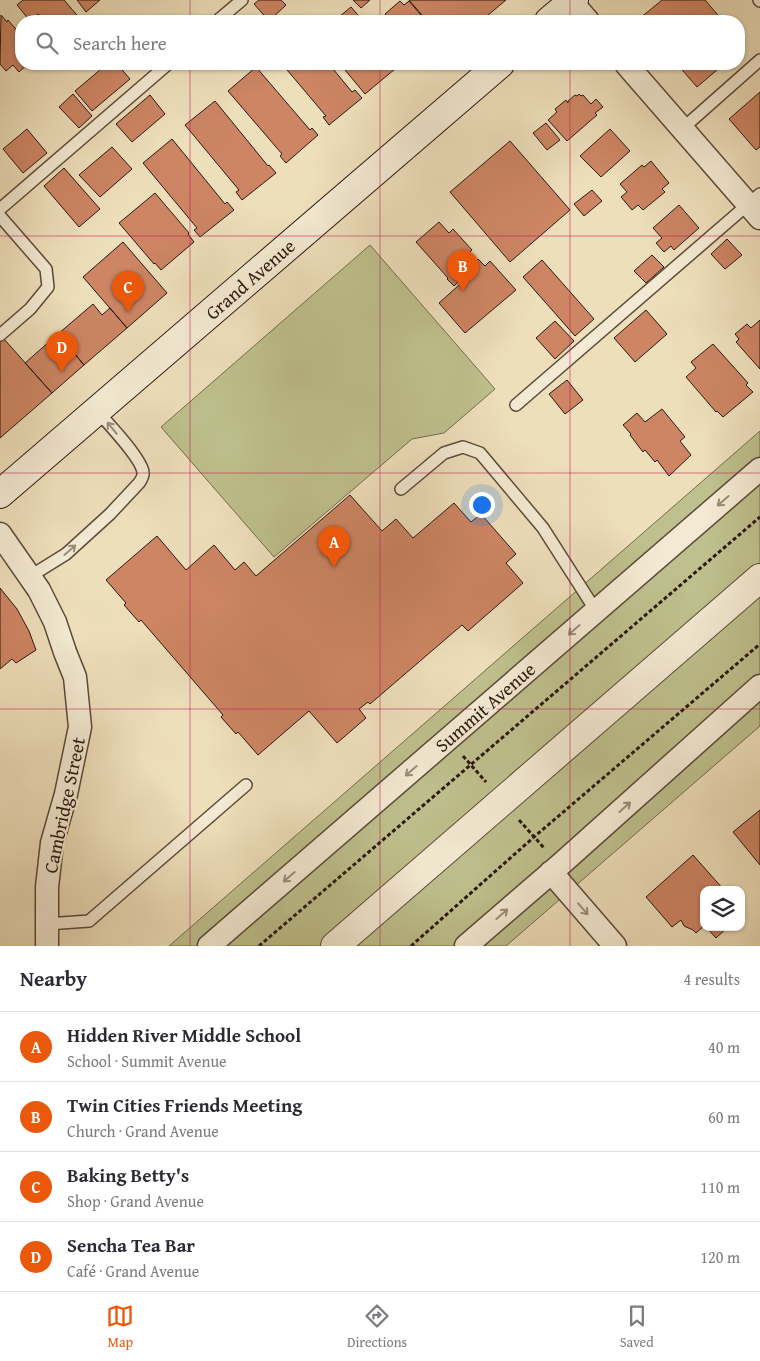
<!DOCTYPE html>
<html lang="en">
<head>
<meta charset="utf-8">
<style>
	:root { --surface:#fff; --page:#f7f7f7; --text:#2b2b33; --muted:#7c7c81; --line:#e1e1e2; --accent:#ea580c }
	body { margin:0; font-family:"Gentium Book Plus",serif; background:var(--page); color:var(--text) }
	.controls { position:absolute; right:15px; bottom:15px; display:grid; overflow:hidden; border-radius:10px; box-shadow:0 1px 4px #0004 }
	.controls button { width:45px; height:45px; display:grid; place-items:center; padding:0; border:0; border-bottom:1px solid var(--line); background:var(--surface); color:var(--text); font:25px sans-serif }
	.you { position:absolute; left:481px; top:504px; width:18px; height:18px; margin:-12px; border:4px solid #fff; border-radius:50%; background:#1a73e8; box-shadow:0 0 0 8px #1a73e833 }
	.badge { display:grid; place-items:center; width:32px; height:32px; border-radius:50%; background:var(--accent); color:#fff; font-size:16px; font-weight:700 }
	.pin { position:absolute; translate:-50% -41px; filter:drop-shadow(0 1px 2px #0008) }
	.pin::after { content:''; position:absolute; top:26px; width:18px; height:15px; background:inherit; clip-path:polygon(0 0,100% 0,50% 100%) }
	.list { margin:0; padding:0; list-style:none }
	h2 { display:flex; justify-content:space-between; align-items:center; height:65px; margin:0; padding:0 20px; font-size:21px }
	h2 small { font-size:16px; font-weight:400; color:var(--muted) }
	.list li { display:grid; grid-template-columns:32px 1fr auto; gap:15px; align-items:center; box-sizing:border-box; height:70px; padding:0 20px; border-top:1px solid var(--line) }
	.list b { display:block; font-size:19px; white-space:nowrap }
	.list p { margin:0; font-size:16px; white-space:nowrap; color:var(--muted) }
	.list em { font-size:16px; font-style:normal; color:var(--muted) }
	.icon { flex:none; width:28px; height:28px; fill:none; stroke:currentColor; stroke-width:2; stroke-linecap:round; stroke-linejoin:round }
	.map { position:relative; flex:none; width:760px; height:946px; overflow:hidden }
	.search { position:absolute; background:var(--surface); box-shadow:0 1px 4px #0004; left:15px; right:15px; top:15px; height:55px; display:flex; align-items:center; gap:12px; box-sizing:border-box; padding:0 18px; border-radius:20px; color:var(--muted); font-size:19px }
	.sheet { height:345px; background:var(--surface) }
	nav { display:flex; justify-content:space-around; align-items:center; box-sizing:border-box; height:70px; border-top:1px solid var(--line); background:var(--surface); font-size:14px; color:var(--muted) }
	nav a { display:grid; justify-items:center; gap:2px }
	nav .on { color:var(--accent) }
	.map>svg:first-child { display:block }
	.green { fill:#bec08d; stroke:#746c4e }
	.building { fill:#cd8564; stroke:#2b180f }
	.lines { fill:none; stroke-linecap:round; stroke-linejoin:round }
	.service-casing { stroke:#5c4a3a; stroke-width:14 }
	.minor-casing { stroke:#5c4a3a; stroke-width:25 }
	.tertiary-casing { stroke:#5c4a3a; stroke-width:30 }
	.secondary-casing { stroke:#2b180f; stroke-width:30 }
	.path { stroke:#2b180f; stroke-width:3; stroke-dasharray:4 2.5; stroke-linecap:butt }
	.service { stroke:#f4ead3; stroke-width:11 }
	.minor { stroke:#f4ead3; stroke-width:22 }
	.tertiary { stroke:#f4ead3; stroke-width:28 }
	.secondary { stroke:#f4ead3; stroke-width:28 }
	.oneway { stroke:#9a8c7b }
	.grid { fill:none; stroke:#c2185b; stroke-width:1; stroke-opacity:0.55 }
	.labels { text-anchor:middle; stroke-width:4.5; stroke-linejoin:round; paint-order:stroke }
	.street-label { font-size:19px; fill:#2b180f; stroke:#f4ead3 }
</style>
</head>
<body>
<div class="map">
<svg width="760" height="946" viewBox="0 0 760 946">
	<rect width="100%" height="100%" fill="#eedfbb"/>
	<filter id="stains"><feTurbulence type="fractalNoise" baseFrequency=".004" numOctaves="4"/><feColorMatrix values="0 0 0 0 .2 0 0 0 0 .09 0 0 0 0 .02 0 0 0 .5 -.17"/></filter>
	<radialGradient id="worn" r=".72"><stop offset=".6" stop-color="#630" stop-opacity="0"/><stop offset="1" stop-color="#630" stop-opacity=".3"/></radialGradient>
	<path class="green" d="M370,245L495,389L444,433L412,439L274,557L161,427Z
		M760,431V726L506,946H169Z"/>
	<path class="building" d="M23,0H64L82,21H44L38,14L30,21L17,5Z
		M77,0H100L86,12Z
		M259,0H281L286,5L269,21L254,4Z
		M353,0H370L361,8Z
		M409,0H506L481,21H427Z
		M662,0H705L723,21H641L639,19Z
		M400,1L404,5L409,1L426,21H387L389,19L385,14Z
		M351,7L363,21H334Z
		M1,15L7,22L8,20L21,35V64H28L19,72L13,65L6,71L0,64Z
		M107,64H117L130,79L92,111L75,91Z
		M282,64H329L352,92L355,90L362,98L329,125L323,117L326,116Z
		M340,64H401L365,94Z
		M677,64H724L697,87Z
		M256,67L310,130L312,128L318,135L286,163L280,156L282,154L228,91Z
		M760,92V147L756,150L729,119Z
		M73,94L92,116L79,128L59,107Z
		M579,94L581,96L583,95L591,104L596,99L603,107L595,113L597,115L567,141L548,120L557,112L555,109L566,100L568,103V101L575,95L577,96Z
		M150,95L165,114L132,142L116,124Z
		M215,101L268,166L269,165L276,173L242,200L236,192L239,190L185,125Z
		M546,123L560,140L547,150L533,133Z
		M27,129L47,153L23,173L3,149Z
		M610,129L630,151L601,177L580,156Z
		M172,139L225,204L227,202L234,210L200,237L194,230L197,228L143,163Z
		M510,141L570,210L510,262L450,192Z
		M112,147L132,169L100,197L79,175Z
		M651,161L669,183L662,189L665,192L643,210L638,205L632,210L621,197L627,192L620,184L642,165L644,167Z
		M64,168L100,209L79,227L44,186Z
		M592,190L602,201L584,216L574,204Z
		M155,193L189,233L188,234L194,242L161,270L155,263L154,264L119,223Z
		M679,205L699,228L674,250L671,246L664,252L656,243L662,238L653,228Z
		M439,222L449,233L453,229L472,250L465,257L472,265L478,259L485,266L490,261L516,290L465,333L439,303L468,277L466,275L454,286L447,279L448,278L416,242Z
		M727,239L742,255L725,269L711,254Z
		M123,242L167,293L127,328L83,277Z
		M652,255L664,267L646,283L634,271Z
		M542,260L594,319L575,336L523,277Z
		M93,304L102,315L110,308L127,328L84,365L58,334Z
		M646,310L667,334L635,362L614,338Z
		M760,320V369L736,342L739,339L735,334L747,324L751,328Z
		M555,321L574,341L555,359L536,338Z
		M58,334L84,365L52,393L25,363Z
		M4,339L52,393L0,438V342Z
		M713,344L748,383L746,385L753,392L723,417L717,411L716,412L686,377L696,368L691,362Z
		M567,380L583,400L565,414L549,394Z
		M662,409L685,437L680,441L691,455L669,476L657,460L655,462L645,450L643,452L630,435L631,434L623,425L637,413L645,422Z
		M350,495L382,531L396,519L413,538L454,503L471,522L481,514L516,554L506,563L523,583L468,631L462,625L370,704L368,702L359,709L366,718L337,743L309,711L258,755L238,732L236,734L221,717L223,715L141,620L139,622L124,605L126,603L106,580L157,536L186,570L214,545L235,570L244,562L256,576Z
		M0,588L17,609L29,631L36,650L16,663L12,659L0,669Z
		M760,810V865L733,832Z
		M693,855L724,890H704V926L696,933L693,930L684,926L681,920L672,927L646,897Z
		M706,927H728L716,938Z"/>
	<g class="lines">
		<defs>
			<path id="service" d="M759,0L760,1
				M217,21L242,0
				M682,129L760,60
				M0,209L168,64
				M0,216L46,269L48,287L30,309L0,335
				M516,405L760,194
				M401,489L444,453L463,447L480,453L543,528L596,611
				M29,577L66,554L110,514L139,483C141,480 144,476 143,472C141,458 108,423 97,411
				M47,924L89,921L246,785"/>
			<path id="minor" d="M570,0L588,21
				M626,64L760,218
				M0,534L39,590L55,622L65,652L75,677L80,727L66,794L52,843L47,887V946
				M551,872L615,946
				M209,946L760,469
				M466,946L561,864L760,686"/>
			<path id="tertiary" d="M335,946L760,578"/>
			<path id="secondary" d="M549,21L574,0
				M0,494L500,64"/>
		</defs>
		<use href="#service" class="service-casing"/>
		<use href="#minor" class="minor-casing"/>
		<use href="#tertiary" class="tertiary-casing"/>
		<use href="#secondary" class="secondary-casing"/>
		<path class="path" d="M463,756L486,782
			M519,820L545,849
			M259,946L760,517
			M411,946L534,837L760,644"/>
		<use href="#service" class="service"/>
		<use href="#minor" class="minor"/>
		<use href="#tertiary" class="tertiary"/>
		<use href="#secondary" class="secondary"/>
	</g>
	<defs><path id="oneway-shaft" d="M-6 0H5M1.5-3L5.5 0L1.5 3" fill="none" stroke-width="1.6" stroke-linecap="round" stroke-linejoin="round" transform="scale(1.25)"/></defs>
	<g class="oneway">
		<use href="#oneway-shaft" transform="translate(112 428) rotate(-129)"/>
		<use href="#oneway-shaft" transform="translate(723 501) rotate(139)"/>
		<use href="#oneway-shaft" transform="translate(70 550) rotate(-41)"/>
		<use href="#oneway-shaft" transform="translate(574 630) rotate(139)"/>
		<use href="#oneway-shaft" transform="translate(411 771) rotate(139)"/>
		<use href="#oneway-shaft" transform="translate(625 807) rotate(-42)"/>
		<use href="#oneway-shaft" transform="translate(289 877) rotate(139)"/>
		<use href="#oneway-shaft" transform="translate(583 909) rotate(49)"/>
		<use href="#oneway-shaft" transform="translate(502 914) rotate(-41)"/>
	</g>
	<path class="grid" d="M190,0V21M380,0V21M570,0V21M190,64V946M380,64V946M570,64V946M0,236H760M0,473H760M0,709H760"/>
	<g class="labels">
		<g class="street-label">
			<text transform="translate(250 279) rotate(-41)" y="7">Grand Avenue</text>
			<text transform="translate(485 707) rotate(-41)" y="7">Summit Avenue</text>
			<text transform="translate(64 805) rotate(-78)" y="7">Cambridge Street</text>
		</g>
	</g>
	<rect width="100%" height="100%" filter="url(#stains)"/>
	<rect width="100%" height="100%" fill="url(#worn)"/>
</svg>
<div class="controls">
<button><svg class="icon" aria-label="layers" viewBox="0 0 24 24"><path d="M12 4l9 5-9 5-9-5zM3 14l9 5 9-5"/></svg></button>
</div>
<div class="you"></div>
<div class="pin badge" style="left:334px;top:567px">A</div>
<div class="pin badge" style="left:463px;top:291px">B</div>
<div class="pin badge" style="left:128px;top:312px">C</div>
<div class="pin badge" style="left:62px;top:372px">D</div>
<div class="search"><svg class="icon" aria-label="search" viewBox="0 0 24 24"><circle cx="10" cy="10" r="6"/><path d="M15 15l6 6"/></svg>Search here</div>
</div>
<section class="sheet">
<h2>Nearby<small>4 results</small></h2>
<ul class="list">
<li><span class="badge">A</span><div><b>Hidden River Middle School</b><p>School · Summit Avenue</p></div><em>40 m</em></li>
<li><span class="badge">B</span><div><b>Twin Cities Friends Meeting</b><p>Church · Grand Avenue</p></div><em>60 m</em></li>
<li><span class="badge">C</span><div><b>Baking Betty's</b><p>Shop · Grand Avenue</p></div><em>110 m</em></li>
<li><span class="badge">D</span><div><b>Sencha Tea Bar</b><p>Café · Grand Avenue</p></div><em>120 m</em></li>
</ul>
</section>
<nav>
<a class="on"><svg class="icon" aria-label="map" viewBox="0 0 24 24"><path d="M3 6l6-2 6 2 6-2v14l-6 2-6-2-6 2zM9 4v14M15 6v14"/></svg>Map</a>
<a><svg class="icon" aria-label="directions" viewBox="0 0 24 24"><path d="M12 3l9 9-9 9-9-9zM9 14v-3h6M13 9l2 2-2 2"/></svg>Directions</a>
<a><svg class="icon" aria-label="saved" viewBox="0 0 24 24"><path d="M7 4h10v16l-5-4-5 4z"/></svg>Saved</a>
</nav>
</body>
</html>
